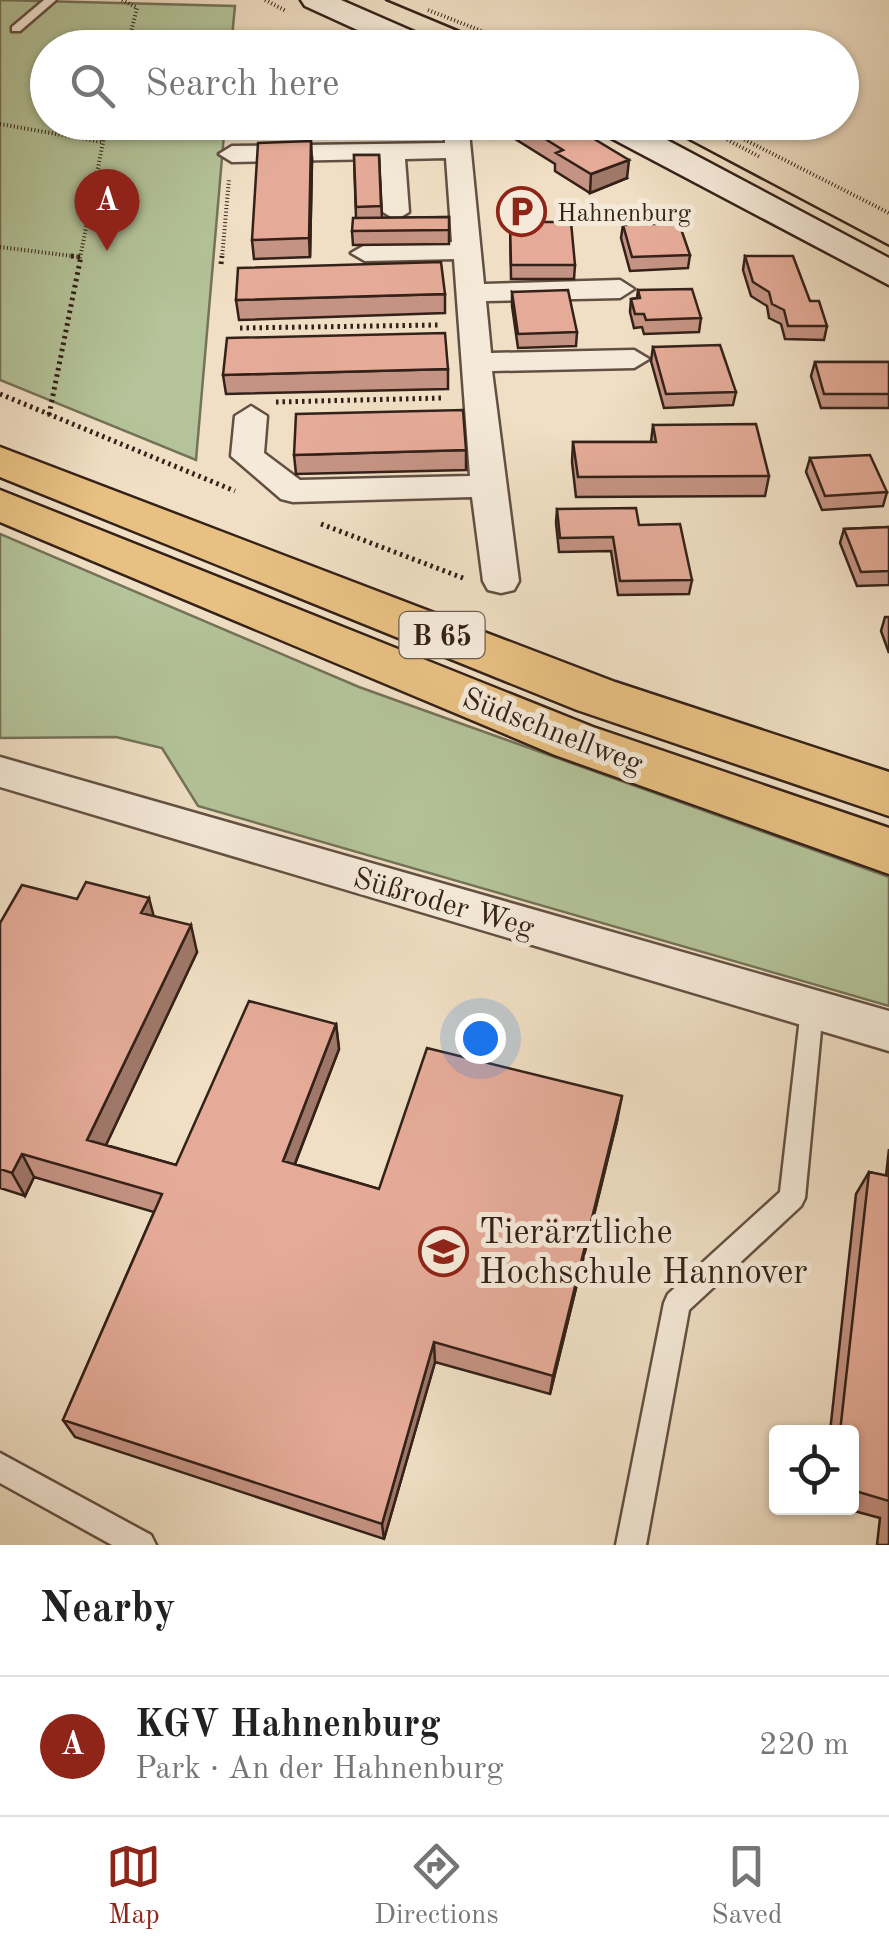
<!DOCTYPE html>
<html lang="en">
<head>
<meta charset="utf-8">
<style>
	:root { --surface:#fff; --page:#f6f6f6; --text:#222; --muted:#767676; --line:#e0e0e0; --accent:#8f2418 }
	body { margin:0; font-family:"Old Standard TT",serif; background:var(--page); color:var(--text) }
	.controls { position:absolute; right:30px; bottom:30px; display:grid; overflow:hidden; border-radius:10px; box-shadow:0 2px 8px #0004 }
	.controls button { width:90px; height:90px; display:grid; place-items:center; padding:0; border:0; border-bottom:2px solid var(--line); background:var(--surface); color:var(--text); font:50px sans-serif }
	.you { position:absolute; left:480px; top:1038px; width:35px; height:35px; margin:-25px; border:8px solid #fff; border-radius:50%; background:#1a73e8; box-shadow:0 0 0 15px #1a73e833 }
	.badge { display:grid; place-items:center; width:65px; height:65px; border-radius:50%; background:var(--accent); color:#fff; font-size:32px; font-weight:700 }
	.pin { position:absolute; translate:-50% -82px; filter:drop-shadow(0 2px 5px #0008) }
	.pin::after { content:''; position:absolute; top:52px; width:35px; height:30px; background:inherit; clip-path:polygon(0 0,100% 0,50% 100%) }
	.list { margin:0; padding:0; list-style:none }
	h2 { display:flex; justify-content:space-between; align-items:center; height:130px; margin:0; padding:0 40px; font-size:42px }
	h2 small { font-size:32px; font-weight:400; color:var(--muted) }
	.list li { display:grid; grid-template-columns:65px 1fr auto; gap:30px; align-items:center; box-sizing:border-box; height:140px; padding:0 40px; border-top:2px solid var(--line) }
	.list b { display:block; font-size:38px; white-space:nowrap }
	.list p { margin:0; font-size:32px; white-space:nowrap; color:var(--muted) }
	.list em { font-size:32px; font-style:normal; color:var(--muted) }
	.icon { flex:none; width:55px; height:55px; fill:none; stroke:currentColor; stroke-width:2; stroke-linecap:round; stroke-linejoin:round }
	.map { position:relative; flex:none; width:889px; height:1545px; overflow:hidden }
	.search { position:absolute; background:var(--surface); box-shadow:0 2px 8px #0004; left:30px; right:30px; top:30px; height:110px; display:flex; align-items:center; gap:25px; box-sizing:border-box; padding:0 35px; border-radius:55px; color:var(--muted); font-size:38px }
	.sheet { height:270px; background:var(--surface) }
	nav { display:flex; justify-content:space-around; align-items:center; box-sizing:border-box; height:140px; border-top:2px solid var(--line); background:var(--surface); font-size:28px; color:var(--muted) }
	nav a { display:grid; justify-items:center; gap:5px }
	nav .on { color:var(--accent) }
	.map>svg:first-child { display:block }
	.green { fill:#b4c399; stroke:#747258; stroke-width:2.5 }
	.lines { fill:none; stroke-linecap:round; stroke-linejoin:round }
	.lane-casing { stroke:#635043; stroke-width:5 }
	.street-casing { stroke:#635043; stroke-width:5 }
	.secondary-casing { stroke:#342118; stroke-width:5 }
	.highway-casing { stroke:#342118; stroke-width:5 }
	.path-far1 { stroke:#342118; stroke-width:4; stroke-dasharray:1 2.5; stroke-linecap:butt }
	.path { stroke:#342118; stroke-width:5; stroke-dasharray:2.5 4; stroke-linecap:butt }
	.lane { fill:#f5ead9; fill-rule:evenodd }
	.street { fill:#f5ead9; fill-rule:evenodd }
	.secondary { fill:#f5ead9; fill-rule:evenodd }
	.highway { fill:#e8c082; fill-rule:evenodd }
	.tram { stroke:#342118; stroke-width:2.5 }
	.wall { fill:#c59383; stroke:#342118; stroke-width:2.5 }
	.shaded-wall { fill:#a0786a; stroke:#342118; stroke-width:2.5 }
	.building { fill:#e5ab98; stroke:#342118; stroke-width:2.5 }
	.labels { text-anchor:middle; stroke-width:10; stroke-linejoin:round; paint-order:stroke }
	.far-poi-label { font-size:25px; fill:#342118; stroke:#f5ead9; text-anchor:start }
	.shield { fill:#f5ead9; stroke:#6e5d52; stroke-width:2.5 }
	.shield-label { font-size:28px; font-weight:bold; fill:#342118 }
	.street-label { font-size:30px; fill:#342118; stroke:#f5ead9 }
	.near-poi-label { font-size:35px; fill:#342118; stroke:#f5ead9; text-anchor:start }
</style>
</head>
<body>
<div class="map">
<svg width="889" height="1545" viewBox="0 0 889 1545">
	<rect width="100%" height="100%" fill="#f0dfc4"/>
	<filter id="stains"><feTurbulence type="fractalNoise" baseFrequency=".002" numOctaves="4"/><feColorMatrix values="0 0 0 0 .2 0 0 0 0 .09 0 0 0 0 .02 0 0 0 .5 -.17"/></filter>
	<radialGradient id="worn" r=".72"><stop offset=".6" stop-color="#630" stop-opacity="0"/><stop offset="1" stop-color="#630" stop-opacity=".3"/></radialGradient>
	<path class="green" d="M0,0L235,6L231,47L48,48V122L225,123L196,460L0,380Z
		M0,534L359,687L889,877V1006L198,806L162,748L116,737L0,738Z"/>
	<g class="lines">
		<defs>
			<path id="lane" d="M44,0H56L20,31H12V27Z
				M812,999L820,1002L823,1009L805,1198L801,1206L689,1310L646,1545H616L664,1303L668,1294L780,1192L801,1009L804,1002Z
				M0,1453L151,1535L156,1545H112L0,1483Z"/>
			<path id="street" d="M444,122H468L484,284L620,280L634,289L620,298L486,301L491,353L634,350L649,359L634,368L492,371L519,581L514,590L501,593L488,590L483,581L472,497L293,502L281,499L231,456L235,416L251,406L267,416L264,453L300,480L470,476L454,259L365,261L351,253L365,245L452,242L446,158L405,159L409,212L396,220L383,212L380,159L232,162L219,154L232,146L445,143Z
				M0,757L889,1011V1051L0,787Z"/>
			<path id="secondary" d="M301,0H341L435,41L439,48H397L305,6Z
				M589,122H633L889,258V285L594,129Z"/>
			<path id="highway" d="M0,447L615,682L889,772V816L577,710L0,477Z
				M0,490L593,727L889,828V874L555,755L0,522Z"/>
		</defs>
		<use href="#lane" class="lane-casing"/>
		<use href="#street" class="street-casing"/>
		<use href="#secondary" class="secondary-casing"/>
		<use href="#highway" class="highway-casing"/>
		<path class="path-far1" d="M122,0L137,8L127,48
			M265,0L286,11
			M428,10L525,48
			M279,39H323
			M710,122L889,213
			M0,124L102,142
			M724,138L760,157
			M0,247L80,257
			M80,258L107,122
			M222,258L229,179"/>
		<path class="path" d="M71,256L80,257
			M221,264L222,256
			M240,328L439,325
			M0,394L235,491
			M276,402L443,398
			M49,415L81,256
			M321,524L463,578"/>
		<use href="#lane" class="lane"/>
		<use href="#street" class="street"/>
		<use href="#secondary" class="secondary"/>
		<use href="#highway" class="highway"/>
		<path class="tram" d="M386,0L501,48
			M655,122L889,246"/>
	</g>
	<path class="wall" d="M263,122H313V133L264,134Z
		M488,122H566L627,178L590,193L555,171V164Z
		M354,155H379L382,218L449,217V244L353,245L352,231L356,218Z
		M312,160L310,257L254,259L252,240Z
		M510,222L575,265L574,279H511Z
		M623,225L690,255L688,268L630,271L621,238Z
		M745,256L810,301L827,326L824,340L785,339L781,324L769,318L767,306L751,296L743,270Z
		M638,290L701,318L699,332L644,334L642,327L634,328L630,312L631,299L637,298Z
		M512,292L577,332L576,346L518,348L512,306Z
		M445,294V313L239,320L236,300Z
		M653,347L736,392L733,405L664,408L651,361Z
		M815,362H889V408H821L811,376Z
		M448,369V389L226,394L223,375Z
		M653,425L769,476L765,496L576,497L572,462L573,442H651Z
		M466,450V470L296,474L294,455Z
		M810,458L887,492L883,506L822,510L806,472Z
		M557,509L639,525L692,580L689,594L618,595L611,551L559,552L556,523Z
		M889,527V585L857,586L840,543L844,529Z
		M885,617H889V653L881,631Z
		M77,899L154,916L197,952L106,1145L176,1165L336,1024L339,1049L295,1164L379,1189L617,1121L550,1394L435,1362L384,1539L75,1437L63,1420L154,1212L34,1177L25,1196L0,1188V923Z
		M889,1149V1545H877L880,1518L843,1508H852V1432H830L856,1194L869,1172L886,1176Z"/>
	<path class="shaded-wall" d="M311,141L312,160L310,257L309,238Z
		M629,160L627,178L590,193L591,174Z
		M149,898L156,925L141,913Z
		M191,925L197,952L97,1164L87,1140Z
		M336,1024L339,1049L287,1184L283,1161Z
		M622,1096L617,1121L550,1394L553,1376Z
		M22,1154L34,1177L25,1196L12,1173Z
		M434,1342L435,1362L384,1539L382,1524Z"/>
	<path class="building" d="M310,43V48H264V45Z
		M518,122H566L629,160L591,174L556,153L563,150Z
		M311,141L309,238L252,240L258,143Z
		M354,155H379L381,206L356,207Z
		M449,217V230L352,231L353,218Z
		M510,222H571L575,265H511Z
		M679,223L690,255L632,257L623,225Z
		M745,256H793L810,301H819L827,326H788L784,310L772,304L769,292L753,282Z
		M441,262L445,294L236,300L238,268Z
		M692,289L701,318L646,320L644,314H635L631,299L640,298L638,290Z
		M568,290L577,332L518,334L512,292Z
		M445,333L448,369L223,375L227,338Z
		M720,345L736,392L666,394L653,347Z
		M815,362H889V394H824Z
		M463,410L466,450L294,455L296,414Z
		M756,424L769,476L578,477L573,442H656L653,425Z
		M870,455L887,492L825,496L810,458Z
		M636,508L639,525L680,524L692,580L620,581L613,537L560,538L557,509Z
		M889,527V571L861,572L844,529Z
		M86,882L149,898L141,913L191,925L87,1140L176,1165L249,1001L336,1024L283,1161L379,1189L427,1048L622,1096L553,1376L434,1342L382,1524L63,1420L162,1194L22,1154L12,1173L0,1169V923L22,885L77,899Z
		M869,1172L889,1176V1501L852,1490V1432H840Z"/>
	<defs>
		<symbol id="parking-ring" viewBox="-11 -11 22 22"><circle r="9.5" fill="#f5ead9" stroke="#8f2418" stroke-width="1.5"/><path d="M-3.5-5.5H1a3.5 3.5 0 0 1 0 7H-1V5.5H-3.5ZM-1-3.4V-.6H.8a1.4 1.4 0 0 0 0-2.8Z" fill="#8f2418"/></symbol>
		<symbol id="university-ring" viewBox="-11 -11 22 22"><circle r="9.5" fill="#f5ead9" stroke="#8f2418" stroke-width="1.5"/><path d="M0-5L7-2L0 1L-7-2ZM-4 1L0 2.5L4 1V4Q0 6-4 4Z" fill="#8f2418"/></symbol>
	</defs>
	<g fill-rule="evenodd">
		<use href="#parking-ring" x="494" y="184" width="55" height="55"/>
		<use href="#university-ring" x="416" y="1224" width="55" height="55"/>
	</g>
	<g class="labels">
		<g class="far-poi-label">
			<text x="557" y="221">Hahnenburg</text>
		</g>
		<rect class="shield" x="399.5" y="612" width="85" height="46" rx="8"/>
		<g class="shield-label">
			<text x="442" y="645">B 65</text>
		</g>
		<g class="street-label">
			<text transform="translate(553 730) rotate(21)" y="10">Südschnellweg</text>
			<text transform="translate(444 902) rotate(16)" y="10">Süßroder Weg</text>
		</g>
		<g class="near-poi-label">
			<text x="479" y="1243">Tierärztliche<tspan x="479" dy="40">Hochschule Hannover</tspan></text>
		</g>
	</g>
	<rect width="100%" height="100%" filter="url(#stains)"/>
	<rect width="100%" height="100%" fill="url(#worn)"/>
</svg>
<div class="controls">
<button><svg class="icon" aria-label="locate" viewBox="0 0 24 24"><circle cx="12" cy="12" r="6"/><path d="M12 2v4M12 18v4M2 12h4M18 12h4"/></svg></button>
</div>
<div class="you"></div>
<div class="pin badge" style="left:107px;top:251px">A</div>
<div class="search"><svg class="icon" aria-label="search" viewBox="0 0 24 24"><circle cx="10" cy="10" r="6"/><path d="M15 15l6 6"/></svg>Search here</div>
</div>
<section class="sheet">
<h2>Nearby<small></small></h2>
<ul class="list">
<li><span class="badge">A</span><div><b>KGV Hahnenburg</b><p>Park · An der Hahnenburg</p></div><em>220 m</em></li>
</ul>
</section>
<nav>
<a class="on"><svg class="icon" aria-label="map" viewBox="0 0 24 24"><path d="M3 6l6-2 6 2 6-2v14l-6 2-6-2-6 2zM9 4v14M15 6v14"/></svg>Map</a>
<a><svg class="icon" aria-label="directions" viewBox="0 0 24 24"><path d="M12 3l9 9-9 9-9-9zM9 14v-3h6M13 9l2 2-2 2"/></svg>Directions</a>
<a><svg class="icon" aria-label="saved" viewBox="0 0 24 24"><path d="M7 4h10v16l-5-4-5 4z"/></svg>Saved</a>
</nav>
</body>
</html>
